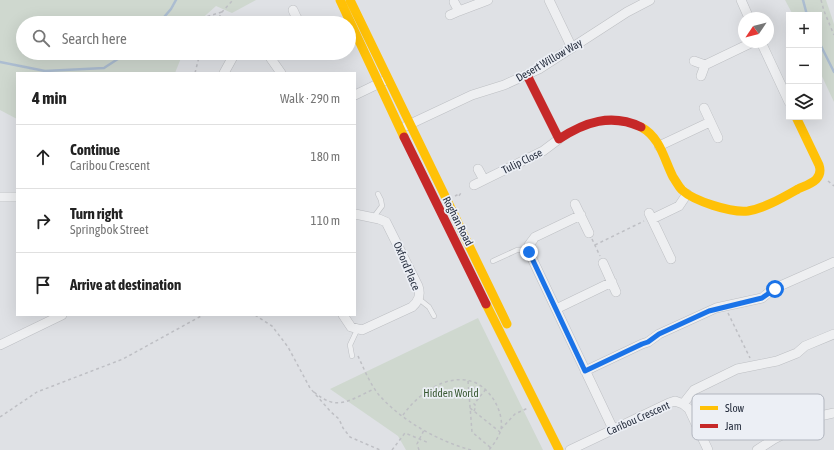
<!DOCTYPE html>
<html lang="en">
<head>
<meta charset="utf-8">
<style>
	:root { --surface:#fff; --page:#f6f6f6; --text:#222; --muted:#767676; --line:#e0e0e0 }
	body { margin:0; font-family:"Asap Condensed",sans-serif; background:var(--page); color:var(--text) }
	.controls { position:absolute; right:12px; top:12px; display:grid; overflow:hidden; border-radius:0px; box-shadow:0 4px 16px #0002 }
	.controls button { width:36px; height:36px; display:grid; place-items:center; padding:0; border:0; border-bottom:1px solid var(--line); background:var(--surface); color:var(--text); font:20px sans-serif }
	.compass { position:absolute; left:738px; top:12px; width:36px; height:36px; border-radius:50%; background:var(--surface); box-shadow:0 4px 16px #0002; rotate:235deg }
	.stop { position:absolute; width:12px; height:12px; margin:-9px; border:3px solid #1a73e8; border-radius:50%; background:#fff }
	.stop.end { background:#1a73e8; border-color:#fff; box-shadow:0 1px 4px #0008 }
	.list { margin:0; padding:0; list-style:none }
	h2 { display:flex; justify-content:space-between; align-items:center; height:52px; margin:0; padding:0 16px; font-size:17px }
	h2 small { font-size:13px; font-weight:400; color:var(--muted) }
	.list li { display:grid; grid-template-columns:26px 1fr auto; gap:12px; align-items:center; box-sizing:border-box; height:64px; padding:0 16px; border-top:1px solid var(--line) }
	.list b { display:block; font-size:15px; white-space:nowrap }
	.list p { margin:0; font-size:13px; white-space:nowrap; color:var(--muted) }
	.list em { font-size:13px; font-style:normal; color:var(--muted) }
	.icon { flex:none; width:22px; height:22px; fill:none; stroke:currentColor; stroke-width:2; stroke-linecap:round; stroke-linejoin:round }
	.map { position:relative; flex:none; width:834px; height:450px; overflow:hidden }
	.search { position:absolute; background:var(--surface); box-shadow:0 4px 16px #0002; left:16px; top:16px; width:340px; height:44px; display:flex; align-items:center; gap:10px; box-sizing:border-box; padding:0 14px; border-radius:22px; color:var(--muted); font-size:15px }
	.panel { position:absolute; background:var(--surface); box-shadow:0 4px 16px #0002; left:16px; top:72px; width:340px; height:244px; border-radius:0px }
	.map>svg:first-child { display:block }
	.green { fill:#cfd8cf }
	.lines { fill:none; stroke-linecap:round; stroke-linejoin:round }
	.stream { stroke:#acbdd1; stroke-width:2.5 }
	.lane-casing { stroke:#bdbfc3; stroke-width:5.5 }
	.street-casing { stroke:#bdbfc3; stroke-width:10 }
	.path { stroke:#bebfc4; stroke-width:1.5; stroke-dasharray:3 3; stroke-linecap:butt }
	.lane { stroke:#eeeff1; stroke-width:4.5 }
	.street { stroke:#eeeff1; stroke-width:9 }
	.slow { stroke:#ffc107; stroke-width:9 }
	.jam { stroke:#c62828; stroke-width:9 }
	.route { stroke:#1a73e8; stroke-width:5 }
	.labels { text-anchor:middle; stroke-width:3.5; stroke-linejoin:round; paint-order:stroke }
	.street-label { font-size:11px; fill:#262e3e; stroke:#eceff5 }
	.park-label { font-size:11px; fill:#395933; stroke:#eceff5 }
	.key { fill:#eceff5; stroke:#b1b5be; stroke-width:1 }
	.key-label { font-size:11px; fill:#262e3e }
</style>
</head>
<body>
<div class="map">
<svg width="834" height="450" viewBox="0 0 834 450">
	<rect width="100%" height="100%" fill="#dfe1e5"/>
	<path class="green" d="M0,0H256L232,13L216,6L197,23H23V53H183L175,73H17V119L0,110Z
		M785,0H826L834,24V102L819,70V15H793Z
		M478,318L543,450H406L398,436L330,389Z"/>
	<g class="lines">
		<path class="stream" d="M803,0L807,15
			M159,23L171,9L176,0
			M819,42L834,72
			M0,62L45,71L104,68L127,53"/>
		<defs>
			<path id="lane" d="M373,218L382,206L381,200L378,194
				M493,261L517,250L529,249
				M419,299L429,307L434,316
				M352,356L350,345L357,330"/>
			<path id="street" d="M549,0L572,48
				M741,0L749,18
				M293,10L299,23
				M459,11L488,0
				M450,15L459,11L454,2
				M286,23L297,18
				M761,42L789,102
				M267,53L281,73
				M694,61L705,65L701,76
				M705,65L753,42
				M224,73L235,53
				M355,95L384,81
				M704,108L718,138
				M406,126L472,95L504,85L539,69L627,12L650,0
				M659,146L710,122
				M484,180L543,151L559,139
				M474,185L484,180L478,169
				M0,197H17
				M575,204L589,233
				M649,213L671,259
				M581,215L535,237L529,245V252L613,429
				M652,219L679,206L687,194
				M603,263L616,292
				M556,309L612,282
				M343,315L351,327L362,330L412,307C419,301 421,295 418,286L386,222L379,219L355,214
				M0,345L62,315
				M585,371L642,344L648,342L659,334L716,308L762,298L773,289L834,262
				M683,404L689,409L708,450
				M570,450L669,403L675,401L683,404L694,390L737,369L777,361L797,353L805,346L834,334
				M757,450L774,439L820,416L834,413"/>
		</defs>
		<use href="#lane" class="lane-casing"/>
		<use href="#street" class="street-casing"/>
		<path class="path" d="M821,0L824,11L834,35
			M198,23L202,18L222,12
			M216,23L222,12L233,0
			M195,73L200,53
			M828,181L834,186
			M455,196L457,195L458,197L461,193
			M592,239L600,256
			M595,245L644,221
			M728,313L750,358
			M255,315L272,326L288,347L310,388L331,412L339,419L343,428L350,437L380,450
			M358,356C364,369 370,384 379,395C402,421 438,441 471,450
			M468,381L472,432L491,448
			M314,392C337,412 350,400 374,389
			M470,408L500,432
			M474,411L476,406L474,404L486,389
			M403,415C418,394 448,371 476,383C491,390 504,412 501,429C499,437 494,444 489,450
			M0,417L37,392L123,359L203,315
			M501,429L515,414L528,408
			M392,450L405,433L429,443
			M419,450L417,444L424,430"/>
		<use href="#lane" class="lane"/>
		<use href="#street" class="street"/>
		<path class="slow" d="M340,0L404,137
			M350,0L507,324
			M641,127C660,137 664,159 673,177C676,181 678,186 682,190C694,201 731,213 748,211C765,208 782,198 798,189C809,184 824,180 819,165L796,117
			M486,304L559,450"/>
		<path class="jam" d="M527,75L559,139C585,122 611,113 641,127
			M404,137L486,304"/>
	</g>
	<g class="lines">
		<path class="route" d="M529,252L585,371L642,344L648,342L659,334L709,311L762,298L775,289"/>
	</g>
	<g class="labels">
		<g class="street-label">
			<text transform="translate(549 60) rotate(-30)" y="4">Desert Willow Way</text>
			<text transform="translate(522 161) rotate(-26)" y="4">Tulip Close</text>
			<text transform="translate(458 221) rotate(63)" y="4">Roghan Road</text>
			<text transform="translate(407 266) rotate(67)" y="4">Oxford Place</text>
			<text transform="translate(638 418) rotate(-24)" y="4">Caribou Crescent</text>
		</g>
		<g class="park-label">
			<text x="451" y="397">Hidden World</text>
		</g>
	</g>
	<rect x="692" y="394" width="132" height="46" rx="6" class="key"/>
	<rect x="700" y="406" width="18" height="4" fill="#ffc107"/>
	<rect x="700" y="424" width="18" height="4" fill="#c62828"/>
	<g class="key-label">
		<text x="725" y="412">Slow</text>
		<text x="725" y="430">Jam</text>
	</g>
</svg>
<div class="controls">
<button>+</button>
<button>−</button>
<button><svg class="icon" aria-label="layers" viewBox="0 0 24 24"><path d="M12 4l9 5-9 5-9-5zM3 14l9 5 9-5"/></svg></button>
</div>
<svg class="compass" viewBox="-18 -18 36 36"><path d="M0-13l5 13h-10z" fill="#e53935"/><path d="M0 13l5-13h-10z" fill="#767676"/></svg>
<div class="stop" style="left:775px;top:289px"></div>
<div class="stop end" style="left:529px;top:252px"></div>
<div class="search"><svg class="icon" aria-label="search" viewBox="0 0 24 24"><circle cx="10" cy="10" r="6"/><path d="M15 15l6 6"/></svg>Search here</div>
<section class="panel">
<h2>4 min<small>Walk · 290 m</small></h2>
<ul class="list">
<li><svg class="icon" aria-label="ahead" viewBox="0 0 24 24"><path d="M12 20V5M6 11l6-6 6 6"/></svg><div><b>Continue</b><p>Caribou Crescent</p></div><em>180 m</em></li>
<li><svg class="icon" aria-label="right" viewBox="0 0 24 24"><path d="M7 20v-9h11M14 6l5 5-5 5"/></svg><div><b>Turn right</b><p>Springbok Street</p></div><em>110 m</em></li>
<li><svg class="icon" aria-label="arrive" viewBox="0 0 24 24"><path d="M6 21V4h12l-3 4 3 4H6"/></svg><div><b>Arrive at destination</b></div></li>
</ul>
</section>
</div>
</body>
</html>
